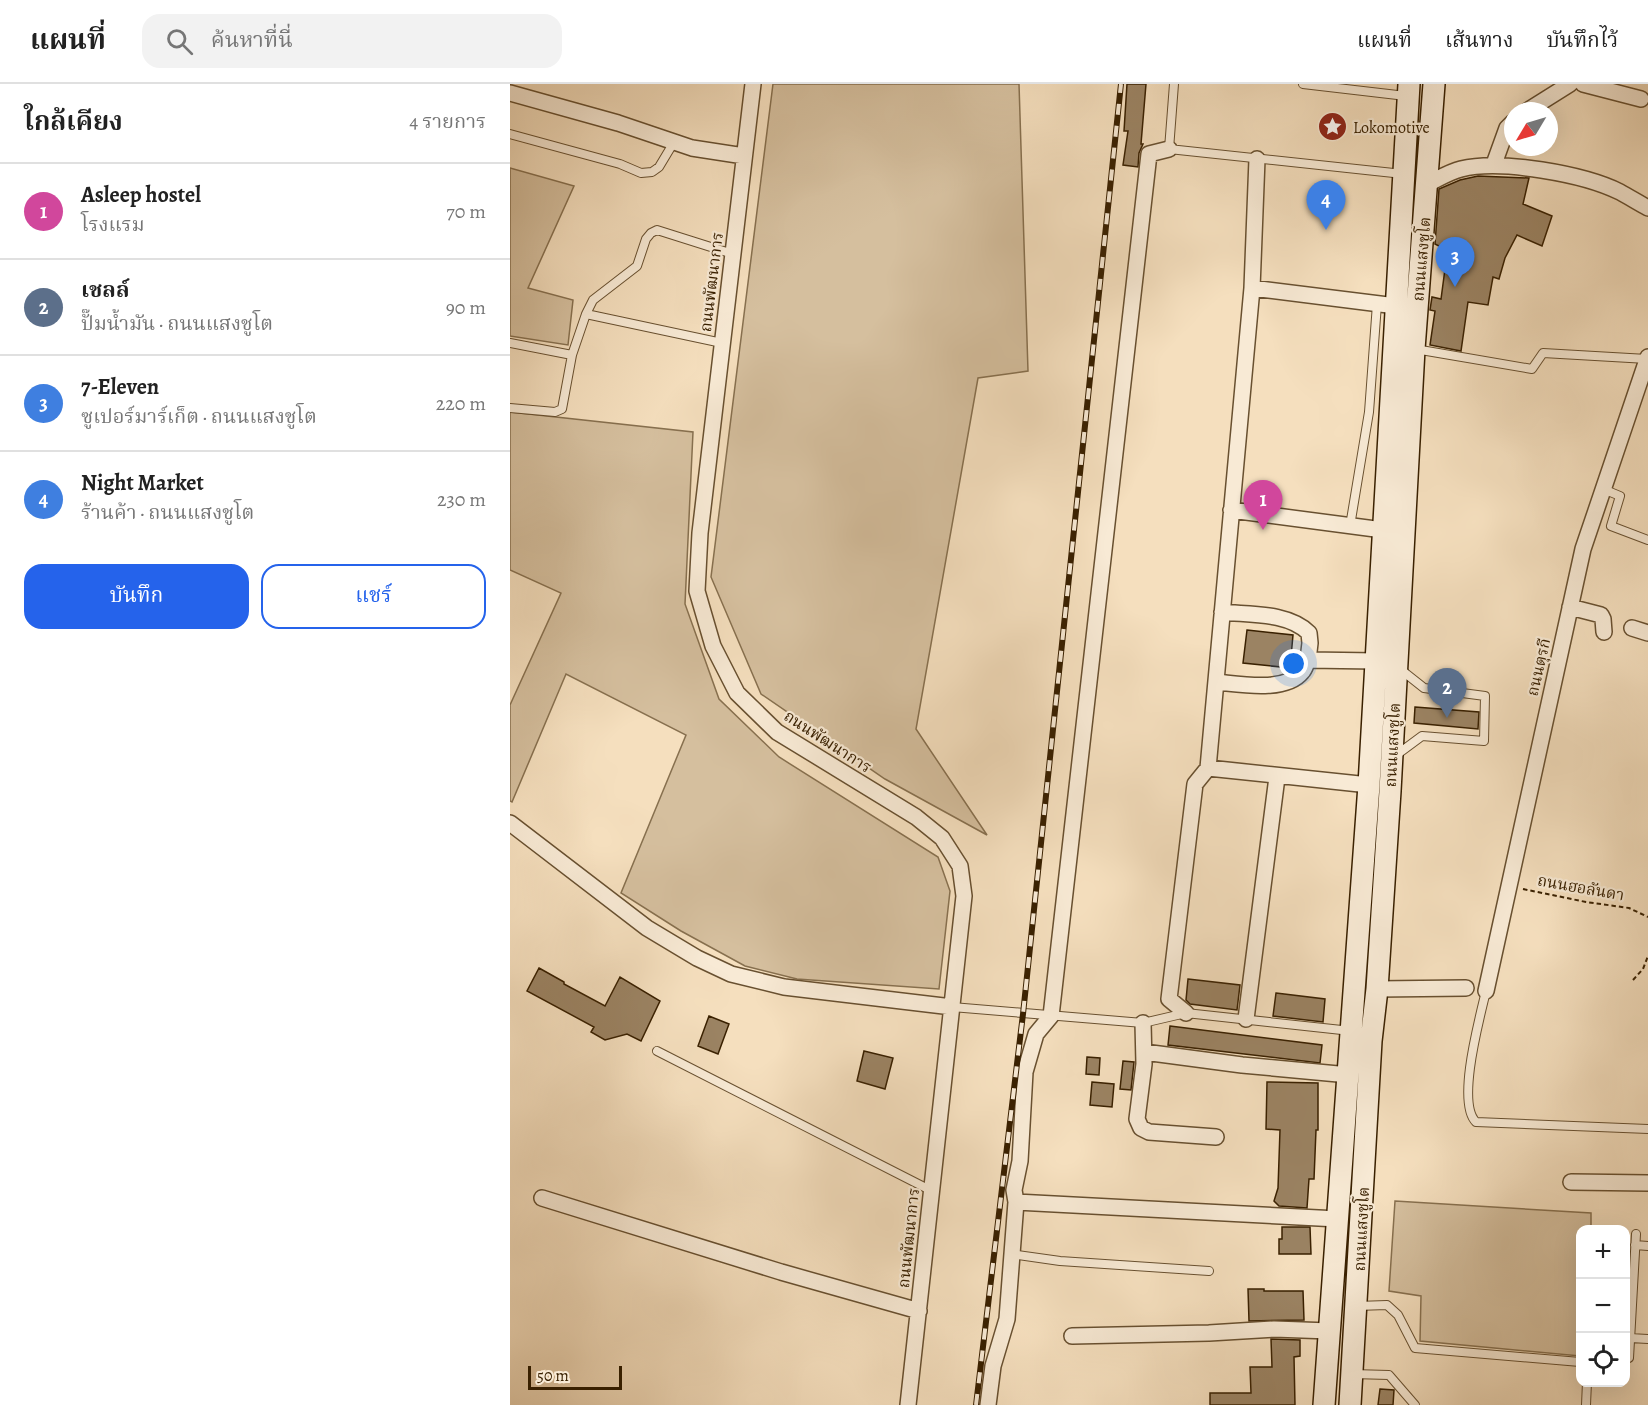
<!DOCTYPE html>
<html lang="th">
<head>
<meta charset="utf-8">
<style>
	:root { --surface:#fff; --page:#f2f2f2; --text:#222; --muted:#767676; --line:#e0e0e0; --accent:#2563eb }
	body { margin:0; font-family:Alegreya,"Noto Serif Thai",serif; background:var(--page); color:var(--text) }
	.controls { position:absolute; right:18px; bottom:18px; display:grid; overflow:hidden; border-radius:12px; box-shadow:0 6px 24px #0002 }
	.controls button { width:54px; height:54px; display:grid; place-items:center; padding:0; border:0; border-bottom:2px solid var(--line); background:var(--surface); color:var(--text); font:30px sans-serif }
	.compass { position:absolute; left:994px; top:18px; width:54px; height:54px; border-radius:50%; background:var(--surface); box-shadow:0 6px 24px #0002; rotate:232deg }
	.scale { position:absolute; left:18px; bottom:15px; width:94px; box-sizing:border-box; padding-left:6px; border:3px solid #392000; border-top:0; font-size:16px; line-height:21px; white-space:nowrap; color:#392000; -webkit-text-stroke:4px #f8ead5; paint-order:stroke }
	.you { position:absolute; left:784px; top:580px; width:21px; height:21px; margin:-15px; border:4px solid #fff; border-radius:50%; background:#1a73e8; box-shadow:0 0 0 9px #1a73e833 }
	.badge { display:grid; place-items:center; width:39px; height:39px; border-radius:50%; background:var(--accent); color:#fff; font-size:20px; font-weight:700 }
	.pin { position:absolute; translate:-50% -50px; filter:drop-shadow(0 2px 3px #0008) }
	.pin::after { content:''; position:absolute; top:32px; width:21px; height:18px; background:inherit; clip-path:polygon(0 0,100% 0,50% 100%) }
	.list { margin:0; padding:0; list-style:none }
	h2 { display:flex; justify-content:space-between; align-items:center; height:78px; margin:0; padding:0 24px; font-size:26px }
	h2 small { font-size:20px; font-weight:400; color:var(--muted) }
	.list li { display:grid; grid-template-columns:39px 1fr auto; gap:18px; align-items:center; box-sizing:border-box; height:96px; padding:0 24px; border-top:2px solid var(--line) }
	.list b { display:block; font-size:22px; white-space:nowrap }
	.list p { margin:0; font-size:20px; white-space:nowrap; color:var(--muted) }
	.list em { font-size:20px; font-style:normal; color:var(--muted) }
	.actions { display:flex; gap:12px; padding:18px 24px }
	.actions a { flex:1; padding:14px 0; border:2px solid var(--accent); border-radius:18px; text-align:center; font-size:21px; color:var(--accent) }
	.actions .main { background:var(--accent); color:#fff }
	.icon { flex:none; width:33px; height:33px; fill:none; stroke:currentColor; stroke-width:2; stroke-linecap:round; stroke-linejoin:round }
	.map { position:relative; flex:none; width:1138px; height:1321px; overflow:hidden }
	header { display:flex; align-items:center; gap:36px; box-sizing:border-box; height:84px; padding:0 30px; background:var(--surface); border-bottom:2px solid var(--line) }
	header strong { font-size:28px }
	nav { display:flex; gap:33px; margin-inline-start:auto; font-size:21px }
	.search { width:420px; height:54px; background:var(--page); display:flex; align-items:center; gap:15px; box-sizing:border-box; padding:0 21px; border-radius:18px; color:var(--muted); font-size:22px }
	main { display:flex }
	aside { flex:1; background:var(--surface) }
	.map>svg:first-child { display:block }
	.green { fill:#d5bf9e; stroke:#87704f; stroke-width:1.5 }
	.building { fill:#9b8363; stroke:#392000; stroke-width:1.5 }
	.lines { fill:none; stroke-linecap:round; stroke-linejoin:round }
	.lane-casing { stroke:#685030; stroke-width:10 }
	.street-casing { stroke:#685030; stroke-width:18 }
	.secondary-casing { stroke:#392000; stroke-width:24 }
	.path { stroke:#392000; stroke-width:2; stroke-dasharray:4.5 3; stroke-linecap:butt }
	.lane { stroke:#f8ead5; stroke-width:8 }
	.street { stroke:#f8ead5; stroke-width:15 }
	.secondary { stroke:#f8ead5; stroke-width:21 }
	.rail-casing { stroke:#392000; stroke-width:6 }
	.rail { stroke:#f8ead5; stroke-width:4; stroke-dasharray:11; stroke-linecap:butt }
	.labels { text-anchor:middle; stroke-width:4.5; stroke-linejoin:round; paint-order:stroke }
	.poi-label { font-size:16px; fill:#392000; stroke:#f8ead5; text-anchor:start }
	.street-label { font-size:16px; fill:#392000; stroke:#f8ead5 }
</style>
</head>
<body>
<header>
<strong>แผนที่</strong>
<div class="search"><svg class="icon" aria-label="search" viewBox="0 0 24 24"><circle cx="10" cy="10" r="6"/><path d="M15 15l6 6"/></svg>ค้นหาที่นี่</div>
<nav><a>แผนที่</a><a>เส้นทาง</a><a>บันทึกไว้</a></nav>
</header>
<main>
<aside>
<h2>ใกล้เคียง<small>4 รายการ</small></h2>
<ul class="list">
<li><span class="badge" style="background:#d1479c">1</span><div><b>Asleep hostel</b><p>โรงแรม</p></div><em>70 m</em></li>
<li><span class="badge" style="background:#5c6f8a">2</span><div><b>เชลล์</b><p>ปั๊มน้ำมัน · ถนนแสงชูโต</p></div><em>90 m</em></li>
<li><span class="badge" style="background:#3f7fe0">3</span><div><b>7-Eleven</b><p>ซูเปอร์มาร์เก็ต · ถนนแสงชูโต</p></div><em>220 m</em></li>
<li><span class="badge" style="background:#3f7fe0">4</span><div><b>Night Market</b><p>ร้านค้า · ถนนแสงชูโต</p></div><em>230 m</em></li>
</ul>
<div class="actions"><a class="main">บันทึก</a><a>แชร์</a></div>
</aside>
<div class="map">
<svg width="1138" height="1321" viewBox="0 0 1138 1321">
	<rect width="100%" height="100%" fill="#f5dfbe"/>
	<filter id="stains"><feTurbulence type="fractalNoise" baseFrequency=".00333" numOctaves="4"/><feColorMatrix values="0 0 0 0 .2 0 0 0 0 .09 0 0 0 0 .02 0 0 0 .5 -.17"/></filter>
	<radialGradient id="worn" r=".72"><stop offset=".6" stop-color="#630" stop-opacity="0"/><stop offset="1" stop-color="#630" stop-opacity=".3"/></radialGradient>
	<path class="green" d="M263,0H509L518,287L468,294L406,645L477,751L375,695L251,610L201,493Z
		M0,84L64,102L18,204L63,216L58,261L0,252Z
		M0,328L183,348L175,520L209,615L269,673L428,773L440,807L429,905L287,895L235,882L171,847L111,809L176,651L56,590L2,718L0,717V621L51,509L0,486Z
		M885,1117L1081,1129V1145L1070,1146V1272L910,1257L911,1212L879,1207Z"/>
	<path class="building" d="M617,0H636L631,60H633L629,69L628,83L613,81L618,47H614Z
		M968,92L1019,94L1013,120L1042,132L1032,162L1007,151L995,174L989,195L983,193L978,221L958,218L951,267L920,261L925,227L920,226L922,213L931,215L935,185L930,183L931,163L925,160L929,105L950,96Z
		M737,546L783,551L780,584L733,579Z
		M905,623L969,628L968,645L904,639Z
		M29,884L54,898V900L95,922L110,893L150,917L131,957L117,950L95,956L81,948L84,943L17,907Z
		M678,895L730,901L727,926L680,920L676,916Z
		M766,909L815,915L813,938L763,932Z
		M199,932L219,940L208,970L188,962Z
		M660,942L812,961L810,979L658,961Z
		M354,967L383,974L375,1005L347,997Z
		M577,973L590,974L589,991L576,990Z
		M613,977L624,978L621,1006L610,1005Z
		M582,998L604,1000L602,1023L580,1021Z
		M757,998L808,999V1046H806L804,1095H799L797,1124L769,1122L764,1117L768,1104L770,1046L756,1045Z
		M772,1143H800L801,1170H769V1155H772Z
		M738,1205H754V1207H793L794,1236L739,1237Z
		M761,1255L790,1256V1272L784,1273L785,1321H700V1309H741L740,1283H762Z
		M870,1305L884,1306L883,1321H868Z"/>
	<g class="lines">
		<defs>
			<path id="lane" d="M664,0L659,65L893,90
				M793,0L896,12
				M0,50L110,80L131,89L142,88L149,83L164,58
				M76,230L83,216L127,182L136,155L141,149L147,146L223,170
				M0,259L62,271
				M905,265L1022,285L1033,269L1137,275
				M0,324L45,328L52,325L62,271L76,230L212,259
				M1093,405L1110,412L1101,442L1138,456
				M840,442L859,328L867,220
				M885,672L912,652L974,657L975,612L914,604L890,585
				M976,907C970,933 946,1019 966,1038L1138,1045
				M442,923L633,939L676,929L841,947
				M147,967L422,1107
				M1125,1161L1138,1162
				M501,1170L550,1177L699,1187
				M847,1222L877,1221L888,1231L905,1264L1070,1278
				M1120,1254L1138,1255
				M1116,1275L1119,1274L1126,1150
				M842,1290L879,1291L905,1321
				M1076,1321L1077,1298"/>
			<path id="street" d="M243,0L190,449L187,507L203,562L227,609L267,648L406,733L432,754L450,782L454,812L398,1321
				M1073,0L1131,15
				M0,9L108,39L182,64L234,72
				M1017,27L1060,0
				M984,80L997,44L1003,38
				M917,100C928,95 939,88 951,85C990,75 1074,90 1110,108C1119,113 1129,119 1138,124
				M742,204L886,222
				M721,426L873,446
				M1060,523L1091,531L1093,535L1094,548
				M712,528C739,531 778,528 799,549L800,559L798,576
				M1122,544L1138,549
				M706,598C729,600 775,609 792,588C795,585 796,580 798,576L866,577
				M698,684L859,701
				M0,739L137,844L187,874L221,890L274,903L442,923
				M867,905L956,904
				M976,907L1073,465L1138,273
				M676,929L659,915L685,700L698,684L742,204L747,75
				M736,935L767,693
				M633,939L634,980L627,1035L631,1044L639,1048L706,1053
				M634,968L732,981L839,991
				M1061,1098L1138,1099
				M32,1114L271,1188L409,1227
				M506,1118L828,1135
				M562,1252L699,1249L764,1245L820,1247
				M478,1321L483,1282L497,1235L506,1118L504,1106L510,1077L515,988L526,950L541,932L639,70L659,65"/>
			<path id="secondary" d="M814,1321L859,701L899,0
				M840,1321L861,957L867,905L880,707L904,265L924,0"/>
		</defs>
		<use href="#lane" class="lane-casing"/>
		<use href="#street" class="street-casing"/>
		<use href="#secondary" class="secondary-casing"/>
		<path class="path" d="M1013,805L1076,818L1119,824L1138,833
			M1123,896L1133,885L1138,872"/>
		<use href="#lane" class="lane"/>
		<use href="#street" class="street"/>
		<use href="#secondary" class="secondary"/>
		<defs>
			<path id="rail" d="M466,1321L513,930L611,0"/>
		</defs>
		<use href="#rail" class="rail-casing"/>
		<use href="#rail" class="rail"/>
	</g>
	<defs>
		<symbol id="sight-disc" viewBox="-11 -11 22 22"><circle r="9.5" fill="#8f2418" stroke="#f8ead5"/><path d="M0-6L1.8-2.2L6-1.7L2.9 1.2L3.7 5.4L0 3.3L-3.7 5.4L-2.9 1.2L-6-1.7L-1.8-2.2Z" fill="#fff"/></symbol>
	</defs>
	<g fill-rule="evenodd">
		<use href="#sight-disc" x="806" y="26" width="33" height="33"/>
	</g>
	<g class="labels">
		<g class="poi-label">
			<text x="843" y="49">Lokomotive</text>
		</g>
		<g class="street-label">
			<text transform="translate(911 175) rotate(-85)" y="6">ถนนแสงชูโต</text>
			<text transform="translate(201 198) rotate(-83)" y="6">ถนนพัฒนาการ</text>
			<text transform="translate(1028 583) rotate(-77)" y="6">ถนนตุรกี</text>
			<text transform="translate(318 657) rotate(33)" y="6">ถนนพัฒนาการ</text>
			<text transform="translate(882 661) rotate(-87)" y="6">ถนนแสงชูโต</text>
			<text transform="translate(1071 803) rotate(10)" y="6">ถนนฮอลันดา</text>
			<text transform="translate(851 1145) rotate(-87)" y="6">ถนนแสงชูโต</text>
			<text transform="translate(398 1154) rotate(-84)" y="6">ถนนพัฒนาการ</text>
		</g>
	</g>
	<rect width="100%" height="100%" filter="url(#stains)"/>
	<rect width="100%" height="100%" fill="url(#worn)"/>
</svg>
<div class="controls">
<button>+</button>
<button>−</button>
<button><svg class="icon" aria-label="locate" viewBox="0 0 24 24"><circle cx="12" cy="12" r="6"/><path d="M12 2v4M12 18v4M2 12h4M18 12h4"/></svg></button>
</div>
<svg class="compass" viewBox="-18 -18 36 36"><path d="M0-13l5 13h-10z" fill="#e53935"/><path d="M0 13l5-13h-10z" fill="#767676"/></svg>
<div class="scale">50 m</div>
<div class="you"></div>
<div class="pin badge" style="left:753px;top:446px;background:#d1479c">1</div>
<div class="pin badge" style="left:937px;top:634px;background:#5c6f8a">2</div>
<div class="pin badge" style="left:945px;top:203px;background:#3f7fe0">3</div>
<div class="pin badge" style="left:816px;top:146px;background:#3f7fe0">4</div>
</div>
</main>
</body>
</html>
